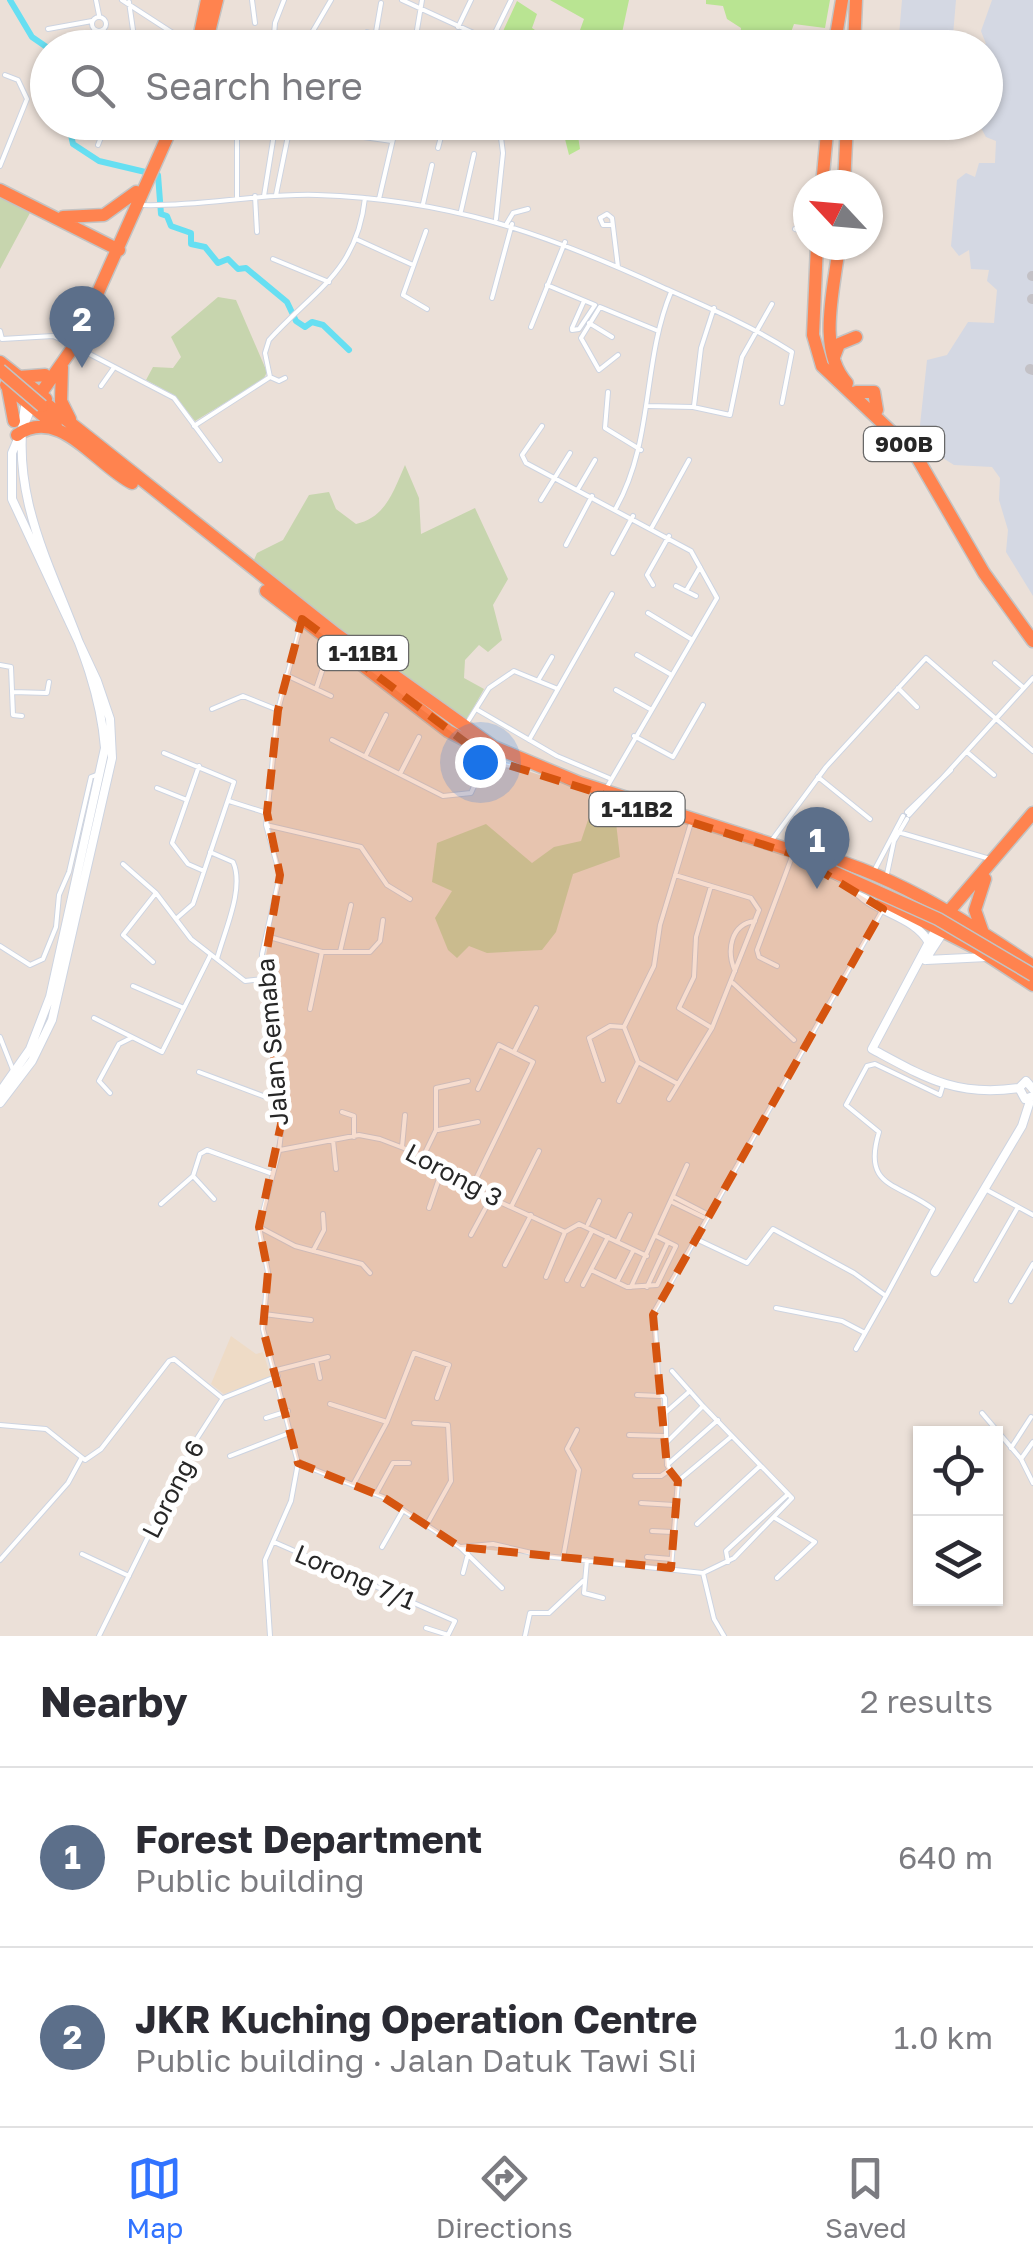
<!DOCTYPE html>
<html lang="en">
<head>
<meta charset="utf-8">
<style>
	:root { --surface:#fff; --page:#f2f2f3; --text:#2b2b33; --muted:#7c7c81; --line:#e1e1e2; --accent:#3173ff }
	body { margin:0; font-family:"Golos Text",sans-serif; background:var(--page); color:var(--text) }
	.controls { position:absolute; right:30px; bottom:30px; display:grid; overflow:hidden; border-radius:0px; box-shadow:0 2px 8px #0004 }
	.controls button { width:90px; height:90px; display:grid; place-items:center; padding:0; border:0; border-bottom:2px solid var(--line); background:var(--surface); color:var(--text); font:50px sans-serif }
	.compass { position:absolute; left:793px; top:170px; width:90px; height:90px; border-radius:50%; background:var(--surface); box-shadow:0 2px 8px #0004; rotate:296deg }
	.you { position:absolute; left:480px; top:762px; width:35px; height:35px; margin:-25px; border:8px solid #fff; border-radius:50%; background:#1a73e8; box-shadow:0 0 0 15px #1a73e833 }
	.badge { display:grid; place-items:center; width:65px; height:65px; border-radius:50%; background:var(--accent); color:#fff; font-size:32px; font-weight:700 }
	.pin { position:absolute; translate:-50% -82px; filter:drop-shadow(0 2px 5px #0008) }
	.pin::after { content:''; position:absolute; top:52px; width:35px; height:30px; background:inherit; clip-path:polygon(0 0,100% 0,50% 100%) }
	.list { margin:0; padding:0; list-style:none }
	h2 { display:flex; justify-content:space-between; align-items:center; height:130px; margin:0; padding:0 40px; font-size:42px }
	h2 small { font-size:32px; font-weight:400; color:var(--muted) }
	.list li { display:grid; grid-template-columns:65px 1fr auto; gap:30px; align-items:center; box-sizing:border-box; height:180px; padding:0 40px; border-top:2px solid var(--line) }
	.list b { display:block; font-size:38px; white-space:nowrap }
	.list p { margin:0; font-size:32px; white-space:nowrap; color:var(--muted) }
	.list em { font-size:32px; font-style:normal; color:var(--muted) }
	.icon { flex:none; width:55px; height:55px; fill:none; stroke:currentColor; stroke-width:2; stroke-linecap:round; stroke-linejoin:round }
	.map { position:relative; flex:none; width:1033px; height:1636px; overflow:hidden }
	.search { position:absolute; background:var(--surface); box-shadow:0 2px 8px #0004; left:30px; right:30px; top:30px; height:110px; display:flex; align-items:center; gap:25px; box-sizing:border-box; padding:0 35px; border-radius:55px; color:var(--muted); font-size:38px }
	.sheet { height:490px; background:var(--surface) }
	nav { display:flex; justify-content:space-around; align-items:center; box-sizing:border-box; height:140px; border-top:2px solid var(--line); background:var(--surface); font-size:28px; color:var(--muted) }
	nav a { display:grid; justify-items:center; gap:5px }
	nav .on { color:var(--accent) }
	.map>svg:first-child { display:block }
	.education { fill:#eedbc6 }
	.airport { fill:#d4d8e3 }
	.green { fill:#b9e492 }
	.cemetery { fill:#c7d5ae }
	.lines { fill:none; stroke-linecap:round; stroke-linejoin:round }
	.river { stroke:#66dff2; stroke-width:6 }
	.taxiway { stroke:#c3c1c6; stroke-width:10 }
	.street-casing { stroke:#cdd4e1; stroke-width:6 }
	.secondary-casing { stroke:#cdd4e1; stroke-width:10 }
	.highway-casing { stroke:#c3c3c3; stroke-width:15 }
	.street { stroke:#fff; stroke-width:4 }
	.secondary { stroke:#fff; stroke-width:8 }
	.highway { stroke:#ff834f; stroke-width:12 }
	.highway-bridge-casing { stroke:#c3c3c3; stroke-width:15; stroke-linecap:butt }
	.highway-bridge { stroke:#ff834f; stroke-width:12 }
	.marked { fill:#d5540f; fill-opacity:0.2; stroke:#d5540f; stroke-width:8; stroke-dasharray:20 12; stroke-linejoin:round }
	.labels { text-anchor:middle; stroke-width:10; stroke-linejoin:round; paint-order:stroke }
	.shield { fill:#fff; stroke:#686868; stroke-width:2.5 }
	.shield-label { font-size:22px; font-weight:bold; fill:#272727 }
	.street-label { font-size:25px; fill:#272727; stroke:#fff }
</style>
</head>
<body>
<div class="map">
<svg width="1033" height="1636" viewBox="0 0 1033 1636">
	<rect width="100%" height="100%" fill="#ebe0d8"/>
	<path class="education" d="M231,1336L256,1354L263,1352L271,1377L224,1394L211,1384Z"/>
	<path class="airport" d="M902,0H956L952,47H898Z
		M992,0H1033V596L1006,552L1008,530L999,500L1000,478L992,467L954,465L938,455L923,437L920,425L927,360L947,355L968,322L994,323L997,290L987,281L989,270L971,269L969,250L959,256L951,246L957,180L966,173L975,177L979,163H995L996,141L986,137L980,126L986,122V82L995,65L986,63V48L964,47V43L986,44L981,31Z"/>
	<path class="green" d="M550,0H629L619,47L575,44L584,19Z
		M706,0H830L825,28L794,24L790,35L763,31L744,48L739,46L741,28L727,19L723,6L706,4Z
		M517,1L537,14L532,28L560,47L498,42Z
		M537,123H576L580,149L569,155L563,131L532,130Z"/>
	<path class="cemetery" d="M0,196L31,211L0,269Z
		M218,297L236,300L267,372L263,380L195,421L175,396L146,380L153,367L173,368L181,357L171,337Z
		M405,465L419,498L421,534L475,508L508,579L493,605L502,640L488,652L479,645L465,660L464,678L484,689L465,723L434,704L253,562L257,553L283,540L309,495L329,492L336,509L356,524C386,517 393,492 405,465Z
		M592,808L615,814L620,857L573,874L556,932L542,950L487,953L469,946L457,958L448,950L435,918L452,891L432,882L437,843L486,824L532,863L554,847L581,841Z"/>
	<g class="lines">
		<path class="river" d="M10,0L32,37L48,48
			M68,122L73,144L99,161L158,175L161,214L167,216L171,226L191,233V244L205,247L218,263L228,259L238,269L246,268L287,302L296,321L305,327L312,322L323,325L349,350"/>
		<path class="taxiway" d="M1032,276H1033
			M1032,299H1033
			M1030,369L1033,370"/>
		<defs>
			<path id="street" d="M96,0L99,15
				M122,0L193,46
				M252,0L255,23
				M402,0L491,41L511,0
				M129,2L133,30
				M92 24a7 7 0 1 1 14 0a7 7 0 1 1-14 0Z
				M458,27L471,0
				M48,29L92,21
				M102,31L131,48
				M367,32L413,48
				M376,32L381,3
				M91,48L98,32
				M273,48L275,23L284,0
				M303,48L331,0
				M414,48L422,0
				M392,141L335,133L334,126L394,134
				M98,145L107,122
				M438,148L445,122
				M0,166L27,99L18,80L5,75
				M276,195L288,136
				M255,196L257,232
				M264,196L276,122
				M237,197V137
				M379,199L397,122
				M423,204L432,165
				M142,205C200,207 259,193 317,195C447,199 545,233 662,287C707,307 750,325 792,352L782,403
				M461,211L474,154
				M496,219L503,153L499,122
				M507,223L513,213L528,209
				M612,225H603L600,218L607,214L612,218L618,267
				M795,229L808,233
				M426,231L403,295L427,309
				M358,240L413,265
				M273,259L329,282
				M547,285L595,305L579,329L572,330
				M492,298L512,224
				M589,323L612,337
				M531,327L565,242
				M572,328L584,301
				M0,331L2,339L53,336L67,342
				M78,348L174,398L220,460
				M618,355L599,370L581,338L600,307L656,330
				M270,377L279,381L285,378
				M101,386L113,369
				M608,392L605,428L641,450
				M648,406L693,407L730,415L742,357L772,304
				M694,406L701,348L714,308
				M194,426L270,377L265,353L269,340C314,290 357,272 365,198
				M542,426L522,455L526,463L691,551L717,598L607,787
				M578,489L595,460
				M541,500L570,453
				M616,508C654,440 642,362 671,292
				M652,527L689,460
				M566,545L592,496
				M613,553L633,516
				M653,585L647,575L669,536
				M676,586L686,591L700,567
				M686,591L696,596
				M648,613L691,639
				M637,655L670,674
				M995,663L1024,688
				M0,665L11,667L13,715L22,716
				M286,675L331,696
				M539,679L552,657
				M898,688L917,707
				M316,689L322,671
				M616,690L650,709
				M13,692L47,693L49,682
				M212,709L243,696L278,710
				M476,709L557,756L609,778
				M467,723L489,688L514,671L558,689
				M634,736L673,757L703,705
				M332,740L443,796L471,793L485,762
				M529,740L612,594
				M967,752L994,775
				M164,753L234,782L193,904L177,918
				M366,755L386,715
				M485,762L517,767
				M199,766L172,843L188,864L204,871
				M401,772L419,737
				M818,777L870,819
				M157,788L187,800
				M229,801L267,813
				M907,812L951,770
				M909,815L1033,678
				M266,825L361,847L387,885L410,899
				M898,832L990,859
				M772,840L826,767L926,658L1033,751
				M210,852L233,862C245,888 224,932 217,959
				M123,864L156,893L191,939L245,981L262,979
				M874,871L903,816
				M887,874L894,841L907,819
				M711,886L696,937L694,977L679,1008L712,1028
				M266,936L322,952L310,1009
				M0,946L30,965L43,959L56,927L59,895L69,872L91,777L99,774
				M322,952H340L351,905
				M340,952H370L380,941L383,920
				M153,962L123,935L156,893
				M777,966L759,957L757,950L793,854
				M735,971C726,950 731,924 755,921
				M733,983L794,1040
				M133,986L184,1008
				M94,1018L162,1052L210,956
				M0,1037L13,1070
				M514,1052L536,1008
				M199,1072L282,1103
				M603,1080L589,1038L610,1026L624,1027
				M678,1084L638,1062L624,1027L654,966L660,925L690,826
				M110,1093L99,1081L119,1044L131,1038
				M669,1099L712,1028L759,910L751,898L675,875
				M619,1101L638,1062
				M342,1112L354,1116V1137
				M438,1130L478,1122
				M333,1140L336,1169
				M402,1147L405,1115
				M280,1150L359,1135L380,1139L414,1152L491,1198L565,1232
				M423,1157L436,1130V1088L468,1081
				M193,1176L214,1199
				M472,1187L533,1062L499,1045L478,1089
				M985,1189L1033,1215
				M674,1197L705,1213
				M672,1202L703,1217
				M161,1204L193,1176L200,1154L207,1150L273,1174
				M512,1205L539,1151
				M429,1208L442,1170
				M588,1224L599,1201
				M259,1227L295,1246L362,1264L370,1273
				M471,1235L491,1198
				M694,1238L747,1263L773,1229L854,1273L886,1296L856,1349
				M617,1242L630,1215
				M313,1251L324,1230L323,1214
				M505,1265L531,1215
				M591,1270L627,1287L657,1285L676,1246L656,1236
				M546,1277L565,1232L579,1224L647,1256
				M567,1280L592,1231
				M976,1280L1018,1207
				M617,1282L633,1251
				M583,1285L608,1237
				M631,1287L687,1165
				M647,1287L668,1242
				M886,1296L933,1209C897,1182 862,1188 879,1132L846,1105L867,1066L875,1064L940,1095L943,1085
				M1011,1301L1033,1264
				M776,1308L842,1321L865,1333
				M264,1314L311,1320
				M316,1360L328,1357
				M277,1370L316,1360L320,1378
				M672,1371L703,1406
				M637,1395L660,1396
				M330,1404L387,1422
				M665,1413L690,1391
				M982,1413L1021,1459L1033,1483
				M266,1418L288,1411
				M414,1423L448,1425L451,1481L426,1526
				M0,1425L46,1429L85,1460L101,1449L169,1361L174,1359L222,1398
				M629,1435L664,1436
				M1011,1448L1031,1417
				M230,1456L292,1432
				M1021,1459L1033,1442
				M298,1463L383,1497L460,1547L493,1544L545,1556L703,1573L734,1558L792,1498L703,1406L666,1443
				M667,1465L718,1420
				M635,1476H661L668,1471
				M678,1481L732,1436
				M353,1485L387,1422L414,1353L449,1365L437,1398
				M376,1494L393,1463H409
				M641,1503L674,1505
				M775,1518L815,1542L777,1578
				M697,1524L760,1466
				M652,1531L672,1532
				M274,1542L455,1621L448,1635L426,1628
				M382,1547L402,1512
				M460,1547L502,1588
				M82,1554L129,1576
				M647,1557L671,1559
				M563,1558L579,1470L567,1449L577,1430
				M0,1560L68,1483L81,1459
				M587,1560L584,1593L603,1598
				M728,1562L726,1551L787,1495
				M671,1568L678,1481L667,1465L665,1398L659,1391L654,1312L883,909
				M463,1573L468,1554
				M703,1573L714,1619L724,1636
				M99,1636L196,1440L223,1398L278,1376
				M270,1636L265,1560L291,1501L298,1463L263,1329L268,1272L259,1227L279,1151L283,1115L262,979V954L280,875L266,825L278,710L301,624
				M525,1636L530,1613H549L583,1581"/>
			<path id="secondary" d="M853,886C870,913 914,914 929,943
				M937,927L872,1049C926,1078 956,1097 1019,1088
				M925,960L944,931
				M926,960L987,957
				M1033,1089L1026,1081L1019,1088L1025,1099L1033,1096
				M0,1092L30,1049L50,997L105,748C95,621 0,529 26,401
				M0,1103L32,1061L52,1020L112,758L110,719L97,681L12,499V453L32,406
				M935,1272L1022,1126L1031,1098"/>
			<path id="highway" d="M197,48L207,0
				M205,48L217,0
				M834,48L842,0
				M854,48L856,0
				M822,185L828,122
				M844,185L847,122
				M0,190L119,250
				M63,217L104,215L136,192
				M817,245L813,335L822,366L915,454L984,573L1033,641
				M839,245C835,286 816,349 847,383
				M834,357L839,344L856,337
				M0,362L19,377L45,375
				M62,367L61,401L70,419
				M19,377L46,399
				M6,385L56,426
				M8,389L14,421
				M856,392H874L877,410
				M39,398L336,634L494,747L580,783L809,856
				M32,406L74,346L174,122
				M17,435C59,405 96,465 132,483
				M266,591L448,731L492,754
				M804,852C885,868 966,921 1033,966
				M883,901L978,949L1033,985
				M944,917L1033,813
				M983,933L975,910L985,879"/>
		</defs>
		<use href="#street" class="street-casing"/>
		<use href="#secondary" class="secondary-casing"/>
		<use href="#highway" class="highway-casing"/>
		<use href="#street" class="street"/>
		<use href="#secondary" class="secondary"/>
		<use href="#highway" class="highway"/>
		<defs>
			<path id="highway-bridge" d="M0,370L42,406
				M807,860L938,919L1033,975"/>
		</defs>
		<use href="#highway-bridge" class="highway-bridge-casing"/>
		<use href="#highway-bridge" class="highway-bridge"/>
	</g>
	<path class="marked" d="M302,619L486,758L793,854L883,909L653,1315L667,1467L678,1481L671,1568L460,1547L383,1497L298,1463L263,1329L268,1272L259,1227L283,1115L262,979L280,875L267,813L278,710Z"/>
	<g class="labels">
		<g class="shield">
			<rect x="864" y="427" width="80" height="34" rx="8"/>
			<rect x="318" y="636" width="90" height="34" rx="8"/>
			<rect x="589.5" y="792" width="95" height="34" rx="8"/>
		</g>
		<g class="shield-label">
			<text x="904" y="452">900B</text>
			<text x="363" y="661">1-11B1</text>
			<text x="637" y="817">1-11B2</text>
		</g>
		<g class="street-label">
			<text transform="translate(272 1042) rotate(-95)" y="9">Jalan Semaba</text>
			<text transform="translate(454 1175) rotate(28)" y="9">Lorong 3</text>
			<text transform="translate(173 1489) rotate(-63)" y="9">Lorong 6</text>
			<text transform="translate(355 1577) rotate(23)" y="9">Lorong 7/1</text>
		</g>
	</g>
</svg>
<div class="controls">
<button><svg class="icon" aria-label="locate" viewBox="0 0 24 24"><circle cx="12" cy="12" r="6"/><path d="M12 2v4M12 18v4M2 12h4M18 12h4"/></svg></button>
<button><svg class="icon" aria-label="layers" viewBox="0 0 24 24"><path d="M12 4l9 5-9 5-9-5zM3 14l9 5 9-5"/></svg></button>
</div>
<svg class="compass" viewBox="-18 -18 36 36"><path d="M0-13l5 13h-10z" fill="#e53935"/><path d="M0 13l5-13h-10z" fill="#7c7c81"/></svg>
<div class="you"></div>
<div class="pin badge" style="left:817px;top:889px;background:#5c6f8a">1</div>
<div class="pin badge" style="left:82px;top:368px;background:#5c6f8a">2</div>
<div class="search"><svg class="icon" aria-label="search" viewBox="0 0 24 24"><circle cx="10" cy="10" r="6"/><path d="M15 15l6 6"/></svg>Search here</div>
</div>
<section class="sheet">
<h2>Nearby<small>2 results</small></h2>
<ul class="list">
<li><span class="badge" style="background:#5c6f8a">1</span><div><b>Forest Department</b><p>Public building</p></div><em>640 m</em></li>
<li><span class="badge" style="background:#5c6f8a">2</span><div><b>JKR Kuching Operation Centre</b><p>Public building · Jalan Datuk Tawi Sli</p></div><em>1.0 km</em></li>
</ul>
</section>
<nav>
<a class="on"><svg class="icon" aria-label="map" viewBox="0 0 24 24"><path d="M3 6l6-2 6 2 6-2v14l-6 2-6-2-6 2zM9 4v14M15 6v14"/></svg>Map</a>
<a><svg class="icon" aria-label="directions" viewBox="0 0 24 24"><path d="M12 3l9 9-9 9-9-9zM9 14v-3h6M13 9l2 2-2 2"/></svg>Directions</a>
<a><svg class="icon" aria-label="saved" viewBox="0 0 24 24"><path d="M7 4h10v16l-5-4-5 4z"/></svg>Saved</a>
</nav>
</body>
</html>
